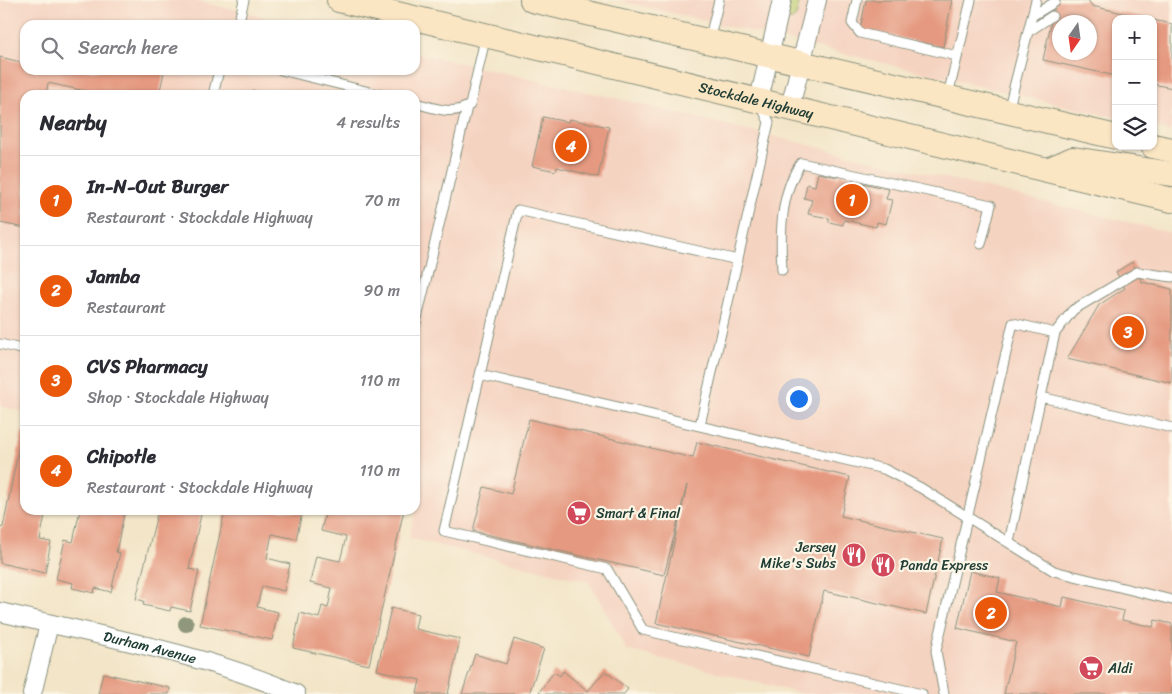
<!DOCTYPE html>
<html lang="en">
<head>
<meta charset="utf-8">
<style>
	:root { --surface:#fff; --page:#f7f7f7; --text:#2b2b33; --muted:#7c7c81; --line:#e1e1e2; --accent:#ea580c }
	body { margin:0; font-family:Sriracha,sans-serif; background:var(--page); color:var(--text) }
	.controls { position:absolute; right:15px; top:15px; display:grid; overflow:hidden; border-radius:10px; box-shadow:0 1px 4px #0004 }
	.controls button { width:45px; height:45px; display:grid; place-items:center; padding:0; border:0; border-bottom:1px solid var(--line); background:var(--surface); color:var(--text); font:25px sans-serif }
	.compass { position:absolute; left:1052px; top:15px; width:45px; height:45px; border-radius:50%; background:var(--surface); box-shadow:0 1px 4px #0004; rotate:193deg }
	.you { position:absolute; left:798px; top:398px; width:18px; height:18px; margin:-12px; border:4px solid #fff; border-radius:50%; background:#1a73e8; box-shadow:0 0 0 8px #1a73e833 }
	.badge { display:grid; place-items:center; width:32px; height:32px; border-radius:50%; background:var(--accent); color:#fff; font-size:16px; font-weight:700 }
	.pin { position:absolute; translate:-50% -50%; border:2px solid #fff; box-shadow:0 1px 5px #0006 }
	.list { margin:0; padding:0; list-style:none }
	h2 { display:flex; justify-content:space-between; align-items:center; height:65px; margin:0; padding:0 20px; font-size:21px }
	h2 small { font-size:16px; font-weight:400; color:var(--muted) }
	.list li { display:grid; grid-template-columns:32px 1fr auto; gap:15px; align-items:center; box-sizing:border-box; height:90px; padding:0 20px; border-top:1px solid var(--line) }
	.list b { display:block; font-size:19px; white-space:nowrap }
	.list p { margin:0; font-size:16px; white-space:nowrap; color:var(--muted) }
	.list em { font-size:16px; font-style:normal; color:var(--muted) }
	.icon { flex:none; width:28px; height:28px; fill:none; stroke:currentColor; stroke-width:2; stroke-linecap:round; stroke-linejoin:round }
	.map { position:relative; flex:none; width:1172px; height:694px; overflow:hidden }
	.search { position:absolute; background:var(--surface); box-shadow:0 1px 4px #0004; left:20px; top:20px; width:400px; height:55px; display:flex; align-items:center; gap:12px; box-sizing:border-box; padding:0 18px; border-radius:15px; color:var(--muted); font-size:19px }
	.panel { position:absolute; background:var(--surface); box-shadow:0 1px 4px #0004; left:20px; top:90px; width:400px; height:425px; border-radius:15px }
	.map>svg:first-child { display:block }
	.built { fill:#f5d3c1; fill-rule:evenodd }
	.green { fill:#b9c86a; stroke:#6c824f }
	.building { fill:#e59980; fill-rule:evenodd }
	.lines { fill:none; stroke-linecap:round; stroke-linejoin:round }
	.service-casing { stroke:#89917e; stroke-width:11 }
	.minor-casing { stroke:#89917e; stroke-width:20 }
	.secondary-casing { stroke:#89917e; stroke-width:26 }
	.service { stroke:#fff; stroke-width:9 }
	.minor { stroke:#fff; stroke-width:18 }
	.secondary { stroke:#fbe6c4; stroke-width:24 }
	.tree { fill:#8f987d }
	.labels { text-anchor:middle; stroke-width:4.5; stroke-linejoin:round; paint-order:stroke }
	.street-label { font-size:14px; fill:#1f3d34; stroke:#fcf5e5 }
	.poi-label { font-size:14px; fill:#1f3d34; stroke:#fcf5e5; text-anchor:start }
</style>
</head>
<body>
<div class="map">
<svg width="1172" height="694" viewBox="0 0 1172 694">
	<rect width="100%" height="100%" fill="#fcf5e5"/>
	<filter id="ink" filterUnits="userSpaceOnUse"><feTurbulence type="fractalNoise" baseFrequency=".02" numOctaves="2"/><feDisplacementMap in="SourceGraphic" scale="10" xChannelSelector="R" yChannelSelector="G"/><feConvolveMatrix kernelMatrix="1 2 1 2 8 2 1 2 1" color-interpolation-filters="sRGB"/></filter>
	<filter id="wash" filterUnits="userSpaceOnUse"><feTurbulence type="fractalNoise" baseFrequency=".0096" numOctaves="4" result="noise"/><feDisplacementMap in="SourceGraphic" scale="20" xChannelSelector="R" yChannelSelector="G"/><feGaussianBlur stdDeviation="1.12" result="paint"/><feColorMatrix in="noise" values="0 0 0 0 0 0 0 0 0 0 0 0 0 0 0 0 0 1.4 0 .05"/><feComposite in="paint" operator="in"/></filter>
	<g filter="url(#wash)">
		<rect width="100%" height="100%" fill="#f3e5c8"/>
		<path class="built" d="M0,0H193L298,25H25V70H415V53L632,102L1172,233V694H804L627,650L589,582L409,538L418,502L415,501V95H25V412L0,406Z
			M617,0H1172V132L1153,127V19H1116V118ZM1060,22H1090V52H1060Z"/>
		<path class="green" d="M789,0H800L796,17L791,21L785,15Z"/>
		<g id="blocks">
			<path class="building" d="M866,0H952L943,47L860,29Z
				M1056,0H1088L1092,6L1145,18L1116,19V76L1043,60ZM1060,22H1090V52H1060Z
				M1153,20L1172,24V88L1153,84Z
				M0,57L25,63V70H154L164,72L159,95H89L90,92L48,83L46,95H25V228L0,223Z
				M252,90L269,94V95H251Z
				M543,117L568,122L569,119L609,127L598,177L557,167L556,171L532,166Z
				M415,144H419L416,158H415Z
				M818,173L838,177L840,174L854,178L853,183L860,185L862,183L889,189L886,199L892,200L886,224L877,222L876,227L844,220L843,225L829,222V218L808,214L812,200L804,198L807,184L815,186Z
				M1132,262L1142,282L1172,289V383L1067,359L1099,305L1125,288L1116,272Z
				M529,419L693,458L697,442L850,477L841,516L943,539L926,614L824,591L809,657L656,623L687,485L664,575L473,531L484,487L511,494Z
				M22,432L25,433V510H46L40,540L51,542L45,573L0,563V528L3,527Z
				M80,510H125L116,552L120,553L111,592L95,588L94,593L72,588L73,583L56,579L65,540L73,542Z
				M158,510H202L189,569L199,571L190,611L171,607L170,611L143,605L144,601L136,599Z
				M225,510H287L302,513L296,539L272,534L267,558L290,564L284,591L262,586L257,607L278,612L272,640L200,625Z
				M326,510H404L369,665L293,648L300,613L319,618L322,606L328,608L332,588L310,583L316,556L340,561L346,537L321,531Z
				M970,571L1000,578L997,592L1062,607L1064,597L1124,611L1122,620L1153,627L1155,620L1172,624V694H1004L1016,642L957,628Z
				M391,608L418,614L415,629L460,639L448,694H417L420,680L377,670Z
				M514,639L544,649L529,694H462L475,654L506,664Z
				M563,671L588,691L605,671L628,689L624,694H542L539,692L554,672L560,676Z
				M103,673L170,688L169,694H98Z"/>
		</g>
	</g>
	<g filter="url(#ink)">
		<use href="#blocks" fill-opacity="0" stroke="#89917e" stroke-width="1"/>
		<g class="lines">
			<defs>
				<path id="service" d="M857,0L852,23L860,33L957,56
					M1032,16L1055,2
					M238,25L244,0
					M1028,32L1052,16
					M709,41L719,0
					M281,70L382,95
					M213,95L219,70
					M948,95L971,0
					M415,103C435,108 452,116 470,105L486,35
					M1008,111L1036,0
					M738,260L518,210L444,531L607,569L643,630L922,694
					M782,270C780,235 780,193 801,163L991,205L981,244
					M415,327L467,107
					M1055,333L1073,310L1137,272L1172,277
					M0,344L25,350
					M480,375L884,469L921,488L1054,571L1172,600
					M1041,397L1172,428
					M700,425L769,122L761,105
					M944,694L936,651L1013,323L1055,333L1009,542"/>
				<g id="minor">
					<path d="M759,100L782,0"/>
					<path d="M790,107L817,0"/>
					<path id="s1" d="M0,612C99,636 202,653 296,694"/>
					<path d="M32,694L49,624"/>
				</g>
				<g id="secondary">
					<path id="s2" d="M339,0L1172,200"/>
					<path d="M532,0L1116,137"/>
					<path d="M1153,146L1172,150"/>
					<path d="M1048,170L1073,159L1172,174"/>
				</g>
			</defs>
			<use href="#service" class="service-casing"/>
			<use href="#minor" class="minor-casing"/>
			<use href="#secondary" class="secondary-casing"/>
			<use href="#service" class="service"/>
			<use href="#minor" class="minor"/>
			<use href="#secondary" class="secondary"/>
		</g>
		<circle class="tree" cx="186" cy="624" r="8"/>
	</g>
	<defs>
		<symbol id="supermarket-disc" viewBox="-11 -11 22 22"><circle r="9.5" fill="#d1495b" stroke="#fcf5e5"/><path d="M-6-5.5h2.5l.6 2H6L4.5 2H-2.5L-4.4-4H-6ZM-1.5 3.2a1.3 1.3 0 1 0 .1 0ZM3 3.2a1.3 1.3 0 1 0 .1 0Z" fill="#fff"/></symbol>
		<symbol id="restaurant-disc" viewBox="-11 -11 22 22"><circle r="9.5" fill="#d1495b" stroke="#fcf5e5"/><path d="M-5-6h1v4h1v-4h1v4h1v-4h1v5L-1.5 .5V6h-2V.5L-5-1ZM5-6V6H3V1.5H1.5Q1.5-4 5-6Z" fill="#fff"/></symbol>
	</defs>
	<g fill-rule="evenodd">
		<use href="#supermarket-disc" x="565" y="499" width="28" height="28"/>
		<use href="#restaurant-disc" x="840" y="541" width="28" height="28"/>
		<use href="#restaurant-disc" x="869" y="551" width="28" height="28"/>
		<use href="#supermarket-disc" x="1077" y="654" width="28" height="28"/>
	</g>
	<g class="labels">
		<g class="street-label">
			<text dy="5" stroke="none"><textPath href="#s2" startOffset="429">Stockdale Highway</textPath></text>
			<text dy="5" stroke="none"><textPath href="#s1" startOffset="154">Durham Avenue</textPath></text>
		</g>
		<g class="poi-label">
			<text x="596" y="518">Smart &amp; Final</text>
			<text x="836" y="552" text-anchor="end">Jersey<tspan x="836" dy="16">Mike's Subs</tspan></text>
			<text x="900" y="570">Panda Express</text>
			<text x="1108" y="673">Aldi</text>
		</g>
	</g>
</svg>
<div class="controls">
<button>+</button>
<button>−</button>
<button><svg class="icon" aria-label="layers" viewBox="0 0 24 24"><path d="M12 4l9 5-9 5-9-5zM3 14l9 5 9-5"/></svg></button>
</div>
<svg class="compass" viewBox="-18 -18 36 36"><path d="M0-13l5 13h-10z" fill="#e53935"/><path d="M0 13l5-13h-10z" fill="#7c7c81"/></svg>
<div class="you"></div>
<div class="pin badge" style="left:852px;top:200px">1</div>
<div class="pin badge" style="left:991px;top:613px">2</div>
<div class="pin badge" style="left:1128px;top:332px">3</div>
<div class="pin badge" style="left:571px;top:146px">4</div>
<div class="search"><svg class="icon" aria-label="search" viewBox="0 0 24 24"><circle cx="10" cy="10" r="6"/><path d="M15 15l6 6"/></svg>Search here</div>
<section class="panel">
<h2>Nearby<small>4 results</small></h2>
<ul class="list">
<li><span class="badge">1</span><div><b>In-N-Out Burger</b><p>Restaurant · Stockdale Highway</p></div><em>70 m</em></li>
<li><span class="badge">2</span><div><b>Jamba</b><p>Restaurant</p></div><em>90 m</em></li>
<li><span class="badge">3</span><div><b>CVS Pharmacy</b><p>Shop · Stockdale Highway</p></div><em>110 m</em></li>
<li><span class="badge">4</span><div><b>Chipotle</b><p>Restaurant · Stockdale Highway</p></div><em>110 m</em></li>
</ul>
</section>
</div>
</body>
</html>
